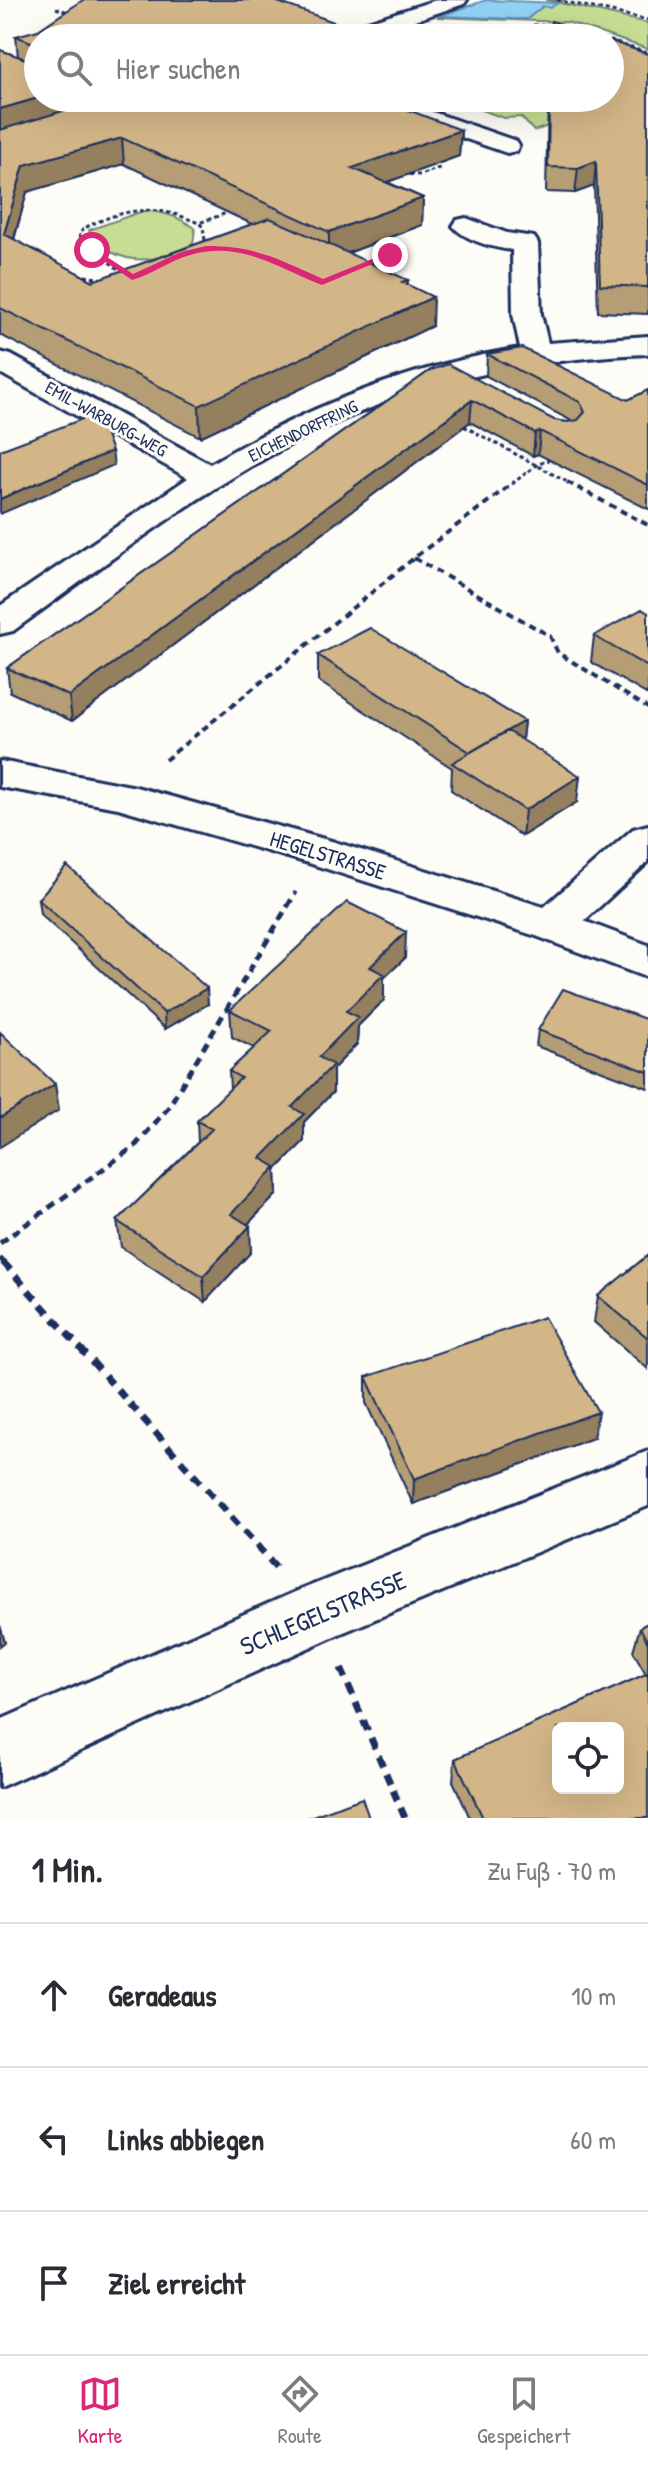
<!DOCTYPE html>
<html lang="de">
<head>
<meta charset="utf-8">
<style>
	:root { --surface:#fff; --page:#f7f7f7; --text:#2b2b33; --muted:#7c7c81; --line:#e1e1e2; --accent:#db2777 }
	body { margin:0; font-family:"Patrick Hand",sans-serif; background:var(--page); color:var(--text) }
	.controls { position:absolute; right:24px; bottom:24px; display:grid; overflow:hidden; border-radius:12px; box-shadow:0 8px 32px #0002 }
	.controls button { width:72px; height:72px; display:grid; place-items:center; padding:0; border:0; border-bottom:2px solid var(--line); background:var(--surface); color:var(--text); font:40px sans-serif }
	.stop { position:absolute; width:24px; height:24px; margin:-18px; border:6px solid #db2777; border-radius:50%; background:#fff }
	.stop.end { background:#db2777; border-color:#fff; box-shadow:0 2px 8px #0008 }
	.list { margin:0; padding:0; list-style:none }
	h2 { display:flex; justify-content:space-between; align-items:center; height:104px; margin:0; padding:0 32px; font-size:34px }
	h2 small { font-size:26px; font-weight:400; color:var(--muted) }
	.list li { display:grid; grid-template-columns:52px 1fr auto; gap:24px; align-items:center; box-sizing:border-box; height:144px; padding:0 32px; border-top:2px solid var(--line) }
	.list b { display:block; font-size:30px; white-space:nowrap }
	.list em { font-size:26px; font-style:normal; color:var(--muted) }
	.icon { flex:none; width:44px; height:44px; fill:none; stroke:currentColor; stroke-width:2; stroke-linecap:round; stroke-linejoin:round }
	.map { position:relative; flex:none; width:648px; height:1818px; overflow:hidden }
	.search { position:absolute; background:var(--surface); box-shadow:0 8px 32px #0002; left:24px; right:24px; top:24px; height:88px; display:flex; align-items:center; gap:20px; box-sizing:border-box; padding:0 28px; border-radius:44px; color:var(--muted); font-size:30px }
	.sheet { height:536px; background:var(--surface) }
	nav { display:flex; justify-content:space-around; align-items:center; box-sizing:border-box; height:112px; border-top:2px solid var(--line); background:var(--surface); font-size:22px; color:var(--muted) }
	nav a { display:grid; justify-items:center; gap:4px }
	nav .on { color:var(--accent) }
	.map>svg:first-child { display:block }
	.green { fill:#c6dd93; stroke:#708678; stroke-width:2 }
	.water { fill:#92d1f3; stroke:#6290b7; stroke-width:2 }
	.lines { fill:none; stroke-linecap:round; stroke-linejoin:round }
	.minor-casing { stroke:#1b2f5e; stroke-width:6 }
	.path-far3 { stroke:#1b2f5e; stroke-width:3; stroke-dasharray:4 3; stroke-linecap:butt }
	.path-far2 { stroke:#1b2f5e; stroke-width:4; stroke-dasharray:7 5; stroke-linecap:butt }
	.path-far1 { stroke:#1b2f5e; stroke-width:5; stroke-dasharray:9 6; stroke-linecap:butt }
	.path { stroke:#1b2f5e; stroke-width:7; stroke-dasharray:11 8; stroke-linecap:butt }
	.minor { fill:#fdfcf7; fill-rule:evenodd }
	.wall { fill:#b59d75; stroke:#1b2f5e; stroke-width:2; fill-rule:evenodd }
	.shaded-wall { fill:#947f5f; stroke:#1b2f5e; stroke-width:2 }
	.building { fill:#d3b688; stroke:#1b2f5e; stroke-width:2; fill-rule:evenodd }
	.route { fill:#db2777 }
	.labels { text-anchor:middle; stroke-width:6; stroke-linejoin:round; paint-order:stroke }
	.far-street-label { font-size:18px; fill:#1b2f5e; stroke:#fdfcf7 }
	.street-label { font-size:22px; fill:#1b2f5e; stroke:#fdfcf7 }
	.near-street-label { font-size:26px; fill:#1b2f5e; stroke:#fdfcf7 }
</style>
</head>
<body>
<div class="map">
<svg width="648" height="1818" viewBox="0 0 648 1818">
	<rect width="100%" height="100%" fill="#fdfcf7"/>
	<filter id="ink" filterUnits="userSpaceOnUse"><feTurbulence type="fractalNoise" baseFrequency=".0125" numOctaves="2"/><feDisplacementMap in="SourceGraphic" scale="16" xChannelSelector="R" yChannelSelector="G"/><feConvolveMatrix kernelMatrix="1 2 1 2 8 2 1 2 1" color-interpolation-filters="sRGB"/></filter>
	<g filter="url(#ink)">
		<path class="green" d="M546,0H563L560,3L648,23V49L567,22L437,17C462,10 501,19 527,19L543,6L557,2Z
			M474,98H568L590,111L534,131L521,117L504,118L467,105Z
			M143,211C164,211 178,217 195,228L193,244C165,257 141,267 111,252C100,246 93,243 89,230Z"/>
		<path class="water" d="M486,0L558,3L550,8L543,6L527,19C499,19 470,17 440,16Z"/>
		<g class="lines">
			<defs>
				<path id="minor" d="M436,0H467L464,4L401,25L443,31L494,32L505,38H401L373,34L362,38H330L333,33Z
					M401,98H423L420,104L427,110L516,141L519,146L516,151L507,153L411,120L396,106Z
					M466,218L507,233L534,237L538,243L541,314L548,343L648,336V354C523,358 402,386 291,444C192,496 103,566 13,631L0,634V606L188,478L0,373V352L11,355L210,464C306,407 410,366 520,348L513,314L512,250C494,248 464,240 453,226L457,220Z
					M0,761L136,787L335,842L544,907L633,829L648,825V862L584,921L648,945V978L536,936L305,862L118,808L0,787Z
					M648,1451V1506L339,1634L0,1787V1720L295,1592Z"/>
			</defs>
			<use href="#minor" class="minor-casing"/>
			<path class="path-far3" d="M557,0L648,20
				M56,8L71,13
				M533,25L555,26
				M610,41L648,53
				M402,174L420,175L442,167
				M206,247L203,227L199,223L232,211
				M365,265L390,255
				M124,273L85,244L79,234C84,227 92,224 100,221C135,206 164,207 198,223
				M78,275L104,279
				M458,423L571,484
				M512,484L535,466L554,457"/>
			<path class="path-far2" d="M567,482L648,525
				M414,558L550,636L558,653L648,708
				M165,760L414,558L514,482"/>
			<path class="path-far1" d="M0,1243L135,1146L168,1108L296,892
				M0,1258L5,1264"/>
			<path class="path" d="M3,1262L276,1567
				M341,1668L405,1818"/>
			<use href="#minor" class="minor"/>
		</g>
		<path class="wall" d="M16,36L38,38V98L461,130L459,156L387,182L423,198L422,225L348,253L408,285L432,326L200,437L0,335V50L18,57ZM124,164L252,224L93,281L14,240L27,192Z
			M648,54V314L598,312L594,186L575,193L546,192L548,98H610Z
			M487,354L628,400L648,390V509L538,454L533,456L470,422L72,721L10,692L7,668L431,370L554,420L567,422L572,421L486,376Z
			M648,613V695L591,662L594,636Z
			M318,655L524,721L522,740L577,802L522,836L451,790L452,768L318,681Z
			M38,899L208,1004L165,1029L40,914Z
			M405,958L384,978V1000L358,1026L357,1044L333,1069V1092L304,1122V1141L276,1170L277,1194L248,1224L251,1252L205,1302L121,1247L117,1221L198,1142L197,1121L230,1089L229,1071L254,1048L232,1037L230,1010Z
			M648,1020V1088L536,1046L538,1030Z
			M648,1255V1369L594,1322L598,1296Z
			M366,1377L593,1438L413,1504L366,1403Z
			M648,1623V1818H470L453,1781L455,1759L646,1674L633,1651L640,1627Z"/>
		<path class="shaded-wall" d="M38,98H122L0,136V109Z
			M461,130L459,156L352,195V168Z
			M122,138L124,164L27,192L7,263L4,234L24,165Z
			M596,161L594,186L575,193L578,168Z
			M423,198L422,225L329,260V232Z
			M408,280L407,309L433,297L432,326L200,437L199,406L402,282Z
			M472,400L470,422L72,721L69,696Z
			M540,431L538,454L533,456L535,433Z
			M112,451L114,465L0,514V499Z
			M524,721L521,747L470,752Z
			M580,776L577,802L522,836L525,810Z
			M406,932L405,958L384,978V1000L358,1026L357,1044L333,1069V1092L304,1122V1141L276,1170L277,1194L232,1240L231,1214L261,1158L292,1107L319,1057L346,1011L370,967Z
			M207,988L208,1004L165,1029L164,1013Z
			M55,1084L59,1110L0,1147V1118Z
			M250,1226L251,1252L205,1302L203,1276Z
			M598,1412L593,1438L413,1504L414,1479Z
			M0,1625L5,1642L0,1646Z"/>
		<path class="building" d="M83,0H272L376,37L38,38V98L0,109V50L37,63L38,45L16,36L38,30Z
			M551,21L601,38H550Z
			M610,41L648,54V287L600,285L596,161L578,168L548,167L549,98H610Z
			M106,98H377L461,130L352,168L423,198L329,232L122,138L24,165L4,234L93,281L270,218L408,280L402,282L433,297L199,406L0,308V130Z
			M522,348L628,400L648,390V485L540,431L535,433L472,400L69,696L7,668L431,370L448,364L554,420L567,422L578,420L585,412L580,402L487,354Z
			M93,415L99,419L112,451L0,499V450Z
			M642,609L648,613V667L594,636Z
			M370,628L524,721L470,752L318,655Z
			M508,731L580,776L525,810L452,763Z
			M67,866L207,988L164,1013L38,899Z
			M347,902L406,932L370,967L384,974L346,1011L358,1017L319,1057L333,1065L292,1107L304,1114L261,1158L276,1167L231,1214L250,1226L203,1276L117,1221L212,1129L197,1121L241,1078L229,1071L272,1031L230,1010Z
			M563,989L648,1020V1072L538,1030Z
			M0,1032L55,1084L0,1118Z
			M648,1255V1338L598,1296Z
			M544,1317L598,1412L414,1479L366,1377Z
			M648,1623V1643L640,1627Z
			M648,1673V1818H483L455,1759ZM558,1728H618V1788H558Z
			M362,1798L369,1818H307Z"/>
	</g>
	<path class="route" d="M206,246C256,246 278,259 323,279L387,253L394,255L322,285C277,268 241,240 190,255C169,261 153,274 132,280L88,250L95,249L133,274L181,252Z"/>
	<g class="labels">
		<g class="far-street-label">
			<text transform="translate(106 419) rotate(29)" y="6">EMIL-WARBURG-WEG</text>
			<text transform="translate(303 431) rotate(-26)" y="6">EICHENDORFFRING</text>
		</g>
		<g class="street-label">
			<text transform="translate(328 855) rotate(17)" y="8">HEGELSTRASSE</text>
		</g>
		<g class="near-street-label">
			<text transform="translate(323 1613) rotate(-23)" y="9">SCHLEGELSTRASSE</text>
		</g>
	</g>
</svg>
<div class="controls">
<button><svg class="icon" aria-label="locate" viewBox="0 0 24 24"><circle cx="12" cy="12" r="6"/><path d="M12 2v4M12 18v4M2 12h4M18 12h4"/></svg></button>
</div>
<div class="stop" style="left:92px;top:250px"></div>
<div class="stop end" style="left:390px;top:255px"></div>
<div class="search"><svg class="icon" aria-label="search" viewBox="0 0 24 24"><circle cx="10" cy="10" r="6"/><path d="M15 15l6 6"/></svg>Hier suchen</div>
</div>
<section class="sheet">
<h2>1 Min.<small>Zu Fuß · 70 m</small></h2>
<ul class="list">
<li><svg class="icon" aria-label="ahead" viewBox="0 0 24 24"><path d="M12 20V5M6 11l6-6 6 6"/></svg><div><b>Geradeaus</b></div><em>10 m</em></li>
<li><svg class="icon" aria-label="left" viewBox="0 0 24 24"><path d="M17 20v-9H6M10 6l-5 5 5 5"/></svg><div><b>Links abbiegen</b></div><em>60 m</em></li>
<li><svg class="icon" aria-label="arrive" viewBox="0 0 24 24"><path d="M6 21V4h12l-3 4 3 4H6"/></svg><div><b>Ziel erreicht</b></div></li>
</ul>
</section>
<nav>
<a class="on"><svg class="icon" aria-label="map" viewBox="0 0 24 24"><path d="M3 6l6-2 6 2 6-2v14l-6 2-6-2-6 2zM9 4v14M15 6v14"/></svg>Karte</a>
<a><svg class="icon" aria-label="directions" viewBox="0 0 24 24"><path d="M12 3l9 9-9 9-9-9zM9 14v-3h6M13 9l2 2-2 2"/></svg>Route</a>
<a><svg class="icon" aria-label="saved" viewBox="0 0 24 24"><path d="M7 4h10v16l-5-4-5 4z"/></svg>Gespeichert</a>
</nav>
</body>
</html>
